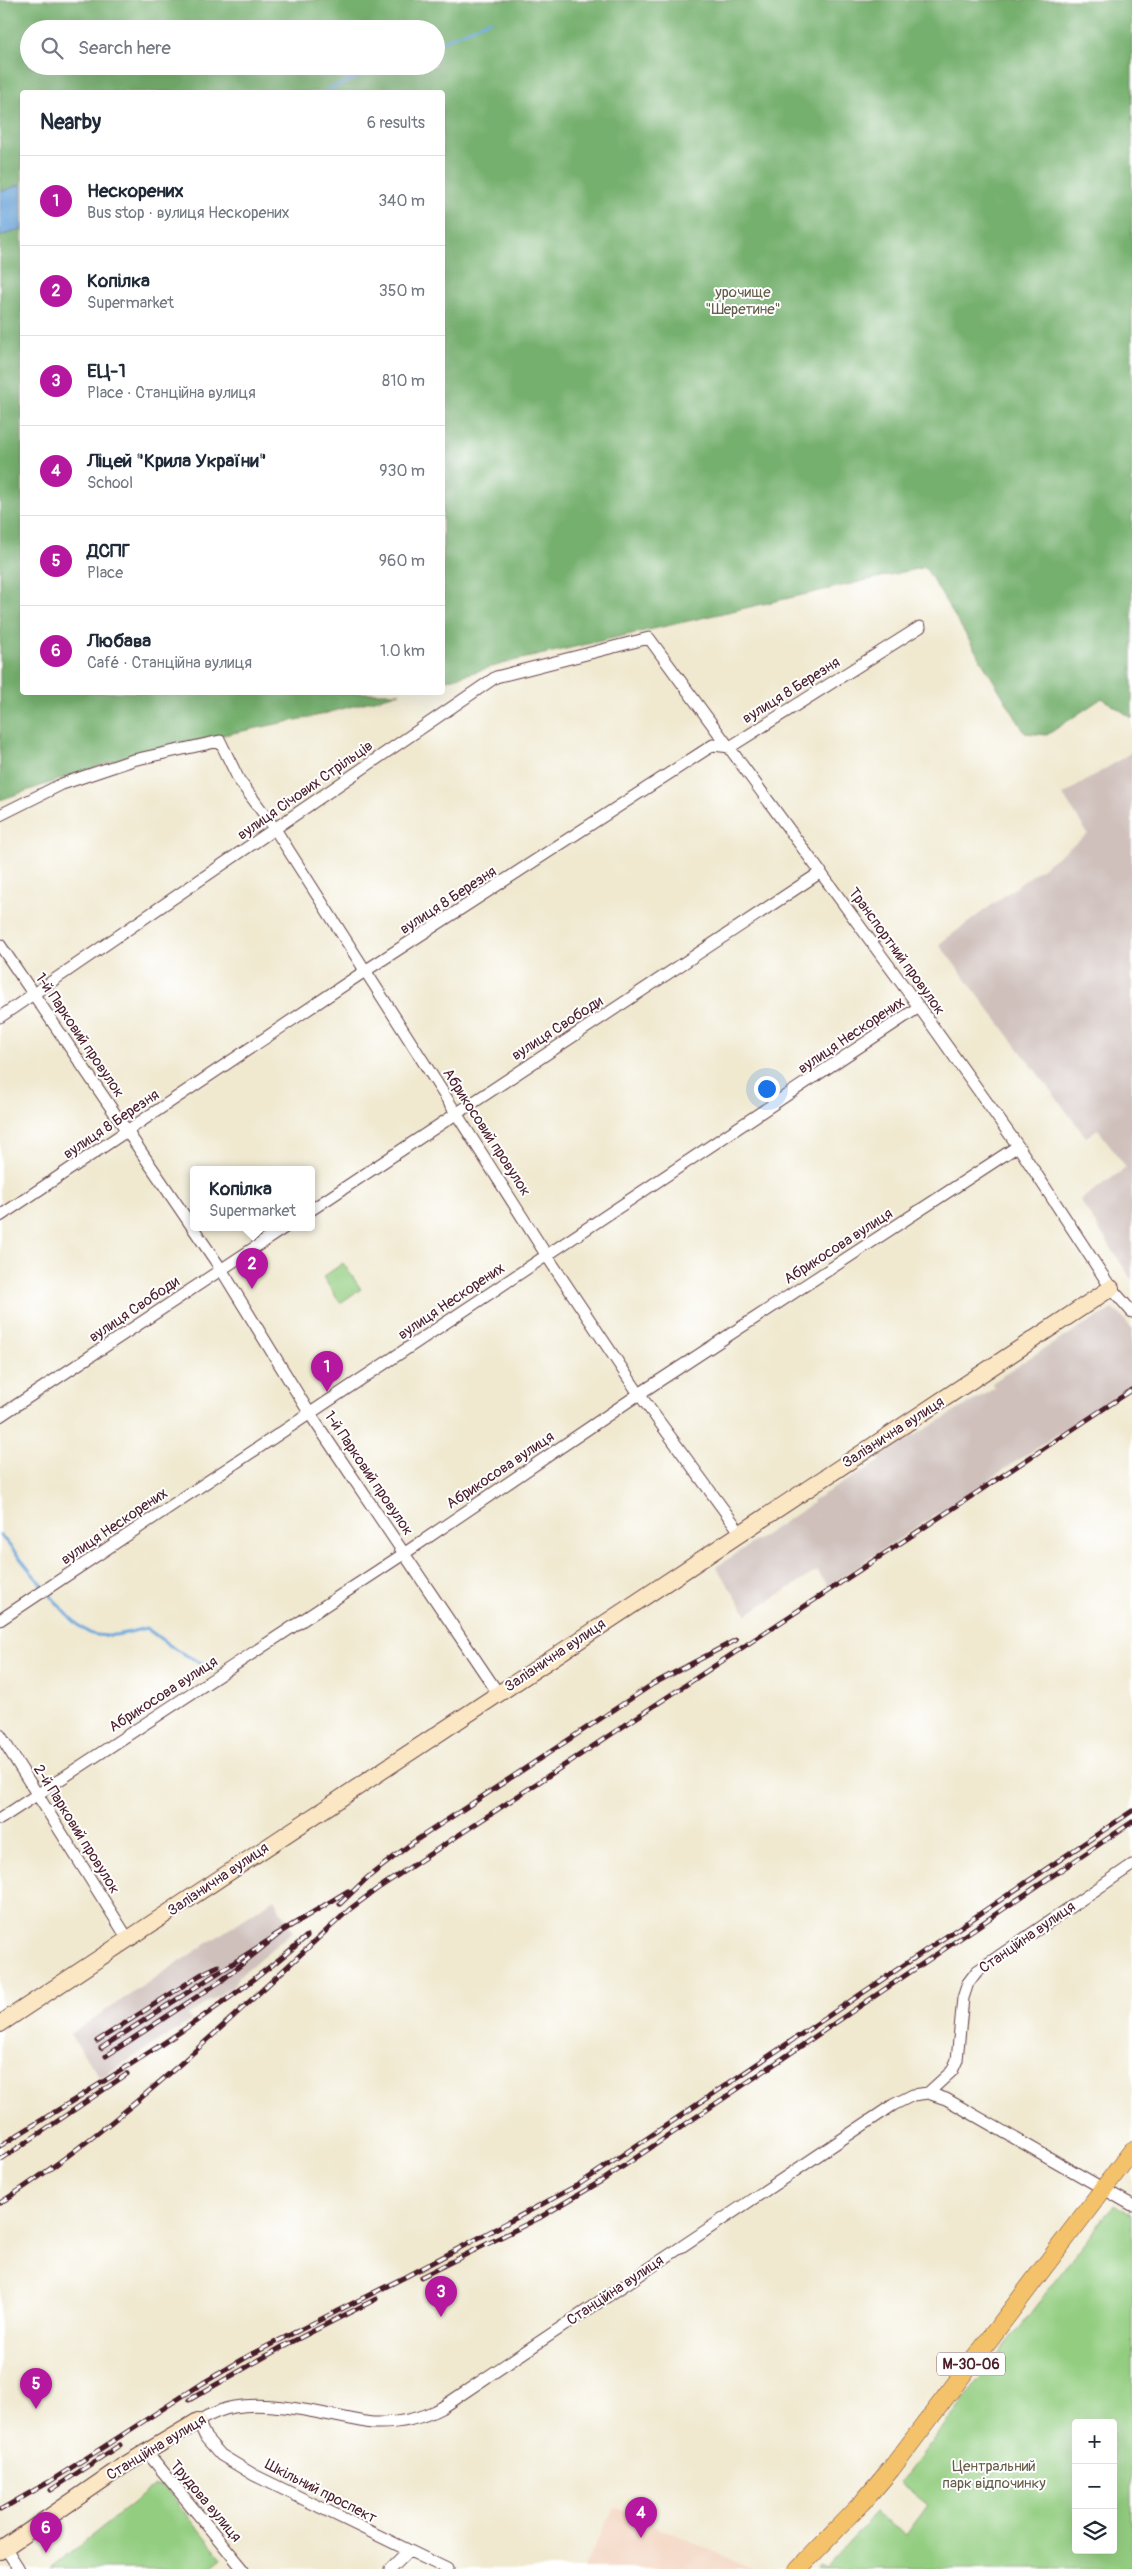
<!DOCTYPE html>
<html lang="en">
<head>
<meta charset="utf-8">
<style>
	:root { --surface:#fff; --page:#f6f6f7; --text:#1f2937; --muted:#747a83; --line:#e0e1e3; --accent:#b5179e }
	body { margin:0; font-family:Pangolin,sans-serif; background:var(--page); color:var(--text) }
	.controls { position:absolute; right:15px; bottom:15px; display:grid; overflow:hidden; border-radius:5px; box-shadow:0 5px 20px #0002 }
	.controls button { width:45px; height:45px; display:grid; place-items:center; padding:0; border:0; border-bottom:1px solid var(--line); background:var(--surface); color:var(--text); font:25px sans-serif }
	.you { position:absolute; left:766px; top:1088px; width:18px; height:18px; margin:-12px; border:4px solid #fff; border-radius:50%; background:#1a73e8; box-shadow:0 0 0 8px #1a73e833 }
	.badge { display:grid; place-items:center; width:32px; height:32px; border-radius:50%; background:var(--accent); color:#fff; font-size:16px; font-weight:700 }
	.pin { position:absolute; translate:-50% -41px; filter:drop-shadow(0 1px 2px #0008) }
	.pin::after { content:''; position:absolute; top:26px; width:18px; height:15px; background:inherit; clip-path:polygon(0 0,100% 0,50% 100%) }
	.popup { position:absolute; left:190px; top:1166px; width:125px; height:65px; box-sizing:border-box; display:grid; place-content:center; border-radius:5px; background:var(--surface); filter:drop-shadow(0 1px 4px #0005); font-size:16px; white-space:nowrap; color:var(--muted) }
	.popup b { font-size:19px; color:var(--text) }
	.popup::after { content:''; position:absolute; left:50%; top:100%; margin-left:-10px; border:10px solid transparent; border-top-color:var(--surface) }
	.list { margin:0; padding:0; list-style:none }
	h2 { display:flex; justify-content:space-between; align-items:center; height:65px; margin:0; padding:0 20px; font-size:21px }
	h2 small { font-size:16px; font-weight:400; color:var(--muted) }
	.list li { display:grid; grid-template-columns:32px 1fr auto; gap:15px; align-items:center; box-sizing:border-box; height:90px; padding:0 20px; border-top:1px solid var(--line) }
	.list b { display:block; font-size:19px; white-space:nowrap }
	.list p { margin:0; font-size:16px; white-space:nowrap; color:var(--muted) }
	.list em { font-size:16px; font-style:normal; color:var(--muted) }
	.icon { flex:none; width:28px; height:28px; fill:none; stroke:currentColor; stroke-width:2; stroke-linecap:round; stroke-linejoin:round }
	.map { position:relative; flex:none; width:1132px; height:2569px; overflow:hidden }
	.search { position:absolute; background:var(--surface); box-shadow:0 5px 20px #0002; left:20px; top:20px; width:425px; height:55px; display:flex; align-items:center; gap:12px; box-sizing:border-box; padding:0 18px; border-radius:28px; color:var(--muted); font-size:19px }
	.panel { position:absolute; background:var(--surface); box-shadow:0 5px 20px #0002; left:20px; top:90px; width:425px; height:605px; border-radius:5px }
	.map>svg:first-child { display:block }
	.built { fill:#f3d4bf }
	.industrial { fill:#cfc0bb }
	.green { fill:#93cd80; stroke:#6e7656; fill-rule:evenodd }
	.forest { fill:#76b06e; stroke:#60684c; fill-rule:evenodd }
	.water { fill:#6aa6db; stroke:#5a6283 }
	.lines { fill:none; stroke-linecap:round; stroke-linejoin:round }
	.stream { stroke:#6aa6db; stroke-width:3 }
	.street-casing { stroke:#633d44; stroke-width:13 }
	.secondary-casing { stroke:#633d44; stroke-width:18 }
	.primary-casing { stroke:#633d44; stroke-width:19 }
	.street { stroke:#fff; stroke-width:11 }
	.secondary { stroke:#fbe7c3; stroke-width:16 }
	.primary { stroke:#f4c26a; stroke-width:18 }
	.rail-casing { stroke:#4a1f2b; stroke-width:5 }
	.rail { stroke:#fff; stroke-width:3; stroke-dasharray:9; stroke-linecap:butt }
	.labels { text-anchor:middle; stroke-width:4; stroke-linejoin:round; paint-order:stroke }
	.shield { fill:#fff; stroke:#80626b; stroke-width:1 }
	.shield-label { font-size:14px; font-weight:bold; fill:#4a1f2b }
	.park-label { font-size:15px; fill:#645c49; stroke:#fff }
	.street-label { font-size:15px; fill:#4a1f2b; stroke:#fff }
</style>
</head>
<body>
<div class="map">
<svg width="1132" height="2569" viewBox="0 0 1132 2569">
	<rect width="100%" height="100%" fill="#fff"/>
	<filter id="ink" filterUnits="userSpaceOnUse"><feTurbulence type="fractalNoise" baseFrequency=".02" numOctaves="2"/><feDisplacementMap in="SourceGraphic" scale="10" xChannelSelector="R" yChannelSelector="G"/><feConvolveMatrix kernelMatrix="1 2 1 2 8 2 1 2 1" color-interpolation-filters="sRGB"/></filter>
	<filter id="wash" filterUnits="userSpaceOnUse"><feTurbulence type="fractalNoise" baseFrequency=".0096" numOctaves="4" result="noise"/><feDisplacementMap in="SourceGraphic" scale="20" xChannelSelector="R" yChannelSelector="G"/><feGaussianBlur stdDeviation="1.12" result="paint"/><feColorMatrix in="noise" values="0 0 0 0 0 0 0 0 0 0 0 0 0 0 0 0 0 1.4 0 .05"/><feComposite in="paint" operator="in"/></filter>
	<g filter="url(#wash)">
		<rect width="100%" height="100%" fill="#f0e9d0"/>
		<path class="built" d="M614,2507L753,2569H583Z"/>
		<path class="industrial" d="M1132,752V1280L1080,1200L1126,1168L1098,1129L1086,1137L939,944L1088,834L1063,795Z
			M1112,1309L1119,1313L1132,1329V1385L828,1586L817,1571L747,1614L716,1567L813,1503L812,1501L879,1462L880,1457L890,1450L995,1388L992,1383L1032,1356Z
			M274,1899L293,1931L239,1976L232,1987L188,2015L191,2021L100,2078L70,2034Z"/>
		<path class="green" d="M343,1263L361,1289L340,1303L323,1277Z
			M1114,2204L1132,2215V2569H816L818,2565L825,2568L875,2513L906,2535L928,2505L900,2483ZM1076,2423H1113V2550H1076Z
			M154,2486L165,2488L222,2558L208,2569H50Z"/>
		<path class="forest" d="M0,0H1132V718L1102,698L1047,735L1025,733L925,567L513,661L443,681L442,92H22V184L0,192ZM29,29H436V66H29Z
			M22,229V692L400,693L316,716L140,752L0,800V236Z"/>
		<path class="water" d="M22,184V229L0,236V192Z"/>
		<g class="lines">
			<path class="stream" d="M436,44L491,20
				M323,92L384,66
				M0,1535C20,1555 71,1628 92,1634C110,1639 129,1632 146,1628L176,1650L213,1669"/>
		</g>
	</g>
	<g filter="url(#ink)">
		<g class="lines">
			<defs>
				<path id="street" d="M0,815L62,784L133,760L220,741L239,780L275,829L547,1256L639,1394L740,1532
					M0,945L221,1269L310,1414L498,1693
					M0,1017L496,677L649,638L919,1007L1018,1146L1111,1288L1132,1312
					M311,1210L821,872
					M0,1216L365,971L713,745L730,747L920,627
					M0,1416L284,1228
					M0,1620L919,1007
					M0,1735L128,1939
					M0,1819L405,1553L639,1394L1018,1146
					M928,2093L946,2099L1132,2205
					M146,2451L243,2569
					M5,2547L19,2569
					M390,2569L408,2551
					M447,2569L254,2475L221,2455L206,2438L198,2421C209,2415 221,2409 234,2407C276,2400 330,2416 372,2423C397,2424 418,2420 441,2408L893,2105L913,2095L928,2093L952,2071L957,2060L963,1998L968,1983L977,1971L1132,1865"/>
				<path id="secondary" d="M0,2024L1111,1288
					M0,2551L123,2466L198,2421"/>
				<path id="primary" d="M798,2569L863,2502L891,2469L1132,2151"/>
			</defs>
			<use href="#street" class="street-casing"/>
			<use href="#secondary" class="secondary-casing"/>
			<use href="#primary" class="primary-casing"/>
			<use href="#street" class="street"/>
			<use href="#secondary" class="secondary"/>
			<use href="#primary" class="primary"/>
			<defs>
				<path id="rail" d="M340,1904L367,1878L412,1843L653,1684L736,1640
					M274,1936L348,1891
					M97,2041L200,1975L218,1966
					M101,2048L280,1933L221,1981L106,2056
					M0,2146C105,2080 213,2018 307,1936
					M0,2160L127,2074
					M0,2203C129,2120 237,2012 350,1909L377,1889L1132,1390
					M421,2277L539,2218L603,2180L1132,1822
					M189,2400L282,2347L376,2299
					M51,2490L120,2445
					M0,2510L49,2482L203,2383L252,2354L405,2277L578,2185L1132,1811"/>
			</defs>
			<use href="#rail" class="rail-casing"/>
			<use href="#rail" class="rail"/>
		</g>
	</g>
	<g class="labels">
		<rect class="shield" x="937" y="2352.5" width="68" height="23" rx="4"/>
		<g class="shield-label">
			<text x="971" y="2369">М-30-06</text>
		</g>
		<g class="park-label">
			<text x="743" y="297">урочище<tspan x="743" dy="17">"Шеретине"</tspan></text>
			<text x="994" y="2471">Центральний<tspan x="994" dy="17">парк відпочинку</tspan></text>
		</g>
		<g class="street-label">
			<text transform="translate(791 690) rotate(-32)" y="5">вулиця 8 Березня</text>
			<text transform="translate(305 790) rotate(-35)" y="5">вулиця Січових Стрільців</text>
			<text transform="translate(448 900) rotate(-33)" y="5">вулиця 8 Березня</text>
			<text transform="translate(897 951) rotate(54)" y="5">Транспортний провулок</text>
			<text transform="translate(557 1028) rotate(-33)" y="5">вулиця Свободи</text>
			<text transform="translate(80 1035) rotate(56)" y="5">1-й Парковий провулок</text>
			<text transform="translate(851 1035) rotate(-34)" y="5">вулиця Нескорених</text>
			<text transform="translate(111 1124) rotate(-34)" y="5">вулиця 8 Березня</text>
			<text transform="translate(487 1132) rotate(57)" y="5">Абрикосовий провулок</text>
			<text transform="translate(838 1246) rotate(-33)" y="5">Абрикосова вулиця</text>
			<text transform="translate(451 1301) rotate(-34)" y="5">вулиця Нескорених</text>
			<text transform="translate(134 1309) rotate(-34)" y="5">вулиця Свободи</text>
			<text transform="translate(893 1432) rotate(-33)" y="5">Залізнична вулиця</text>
			<text transform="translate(500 1470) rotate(-34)" y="5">Абрикосова вулиця</text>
			<text transform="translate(369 1473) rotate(56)" y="5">1-й Парковий провулок</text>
			<text transform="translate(114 1526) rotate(-34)" y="5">вулиця Нескорених</text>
			<text transform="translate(555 1655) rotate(-34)" y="5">Залізнична вулиця</text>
			<text transform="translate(163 1694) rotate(-33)" y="5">Абрикосова вулиця</text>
			<text transform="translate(77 1829) rotate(58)" y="5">2-й Парковий провулок</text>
			<text transform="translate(218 1879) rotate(-34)" y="5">Залізнична вулиця</text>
			<text transform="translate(1027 1937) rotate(-35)" y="5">Станційна вулиця</text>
			<text transform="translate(615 2290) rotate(-34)" y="5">Станційна вулиця</text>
			<text transform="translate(156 2447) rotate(-31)" y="5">Станційна вулиця</text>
			<text transform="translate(321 2491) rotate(27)" y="5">Шкільний проспект</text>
			<text transform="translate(206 2501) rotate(50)" y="5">Трудова вулиця</text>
		</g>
	</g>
</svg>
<div class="controls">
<button>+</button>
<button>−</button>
<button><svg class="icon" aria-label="layers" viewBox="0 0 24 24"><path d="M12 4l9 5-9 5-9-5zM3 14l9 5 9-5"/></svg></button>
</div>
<div class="you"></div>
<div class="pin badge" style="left:327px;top:1392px">1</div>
<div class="pin badge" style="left:252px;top:1289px">2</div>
<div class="popup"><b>Копілка</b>Supermarket</div>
<div class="pin badge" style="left:441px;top:2317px">3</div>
<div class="pin badge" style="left:641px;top:2538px">4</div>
<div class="pin badge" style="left:36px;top:2409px">5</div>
<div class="pin badge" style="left:46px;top:2553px">6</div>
<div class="search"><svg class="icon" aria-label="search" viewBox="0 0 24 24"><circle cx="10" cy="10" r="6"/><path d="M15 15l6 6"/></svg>Search here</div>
<section class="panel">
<h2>Nearby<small>6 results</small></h2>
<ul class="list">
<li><span class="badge">1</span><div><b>Нескорених</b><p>Bus stop · вулиця Нескорених</p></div><em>340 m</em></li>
<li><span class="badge">2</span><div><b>Копілка</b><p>Supermarket</p></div><em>350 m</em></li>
<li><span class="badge">3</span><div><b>ЕЦ-1</b><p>Place · Станційна вулиця</p></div><em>810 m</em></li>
<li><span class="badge">4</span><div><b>Ліцей &quot;Крила України&quot;</b><p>School</p></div><em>930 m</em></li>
<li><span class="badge">5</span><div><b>ДСПГ</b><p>Place</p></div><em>960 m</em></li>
<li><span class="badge">6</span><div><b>Любава</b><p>Café · Станційна вулиця</p></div><em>1.0 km</em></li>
</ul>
</section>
</div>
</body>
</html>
